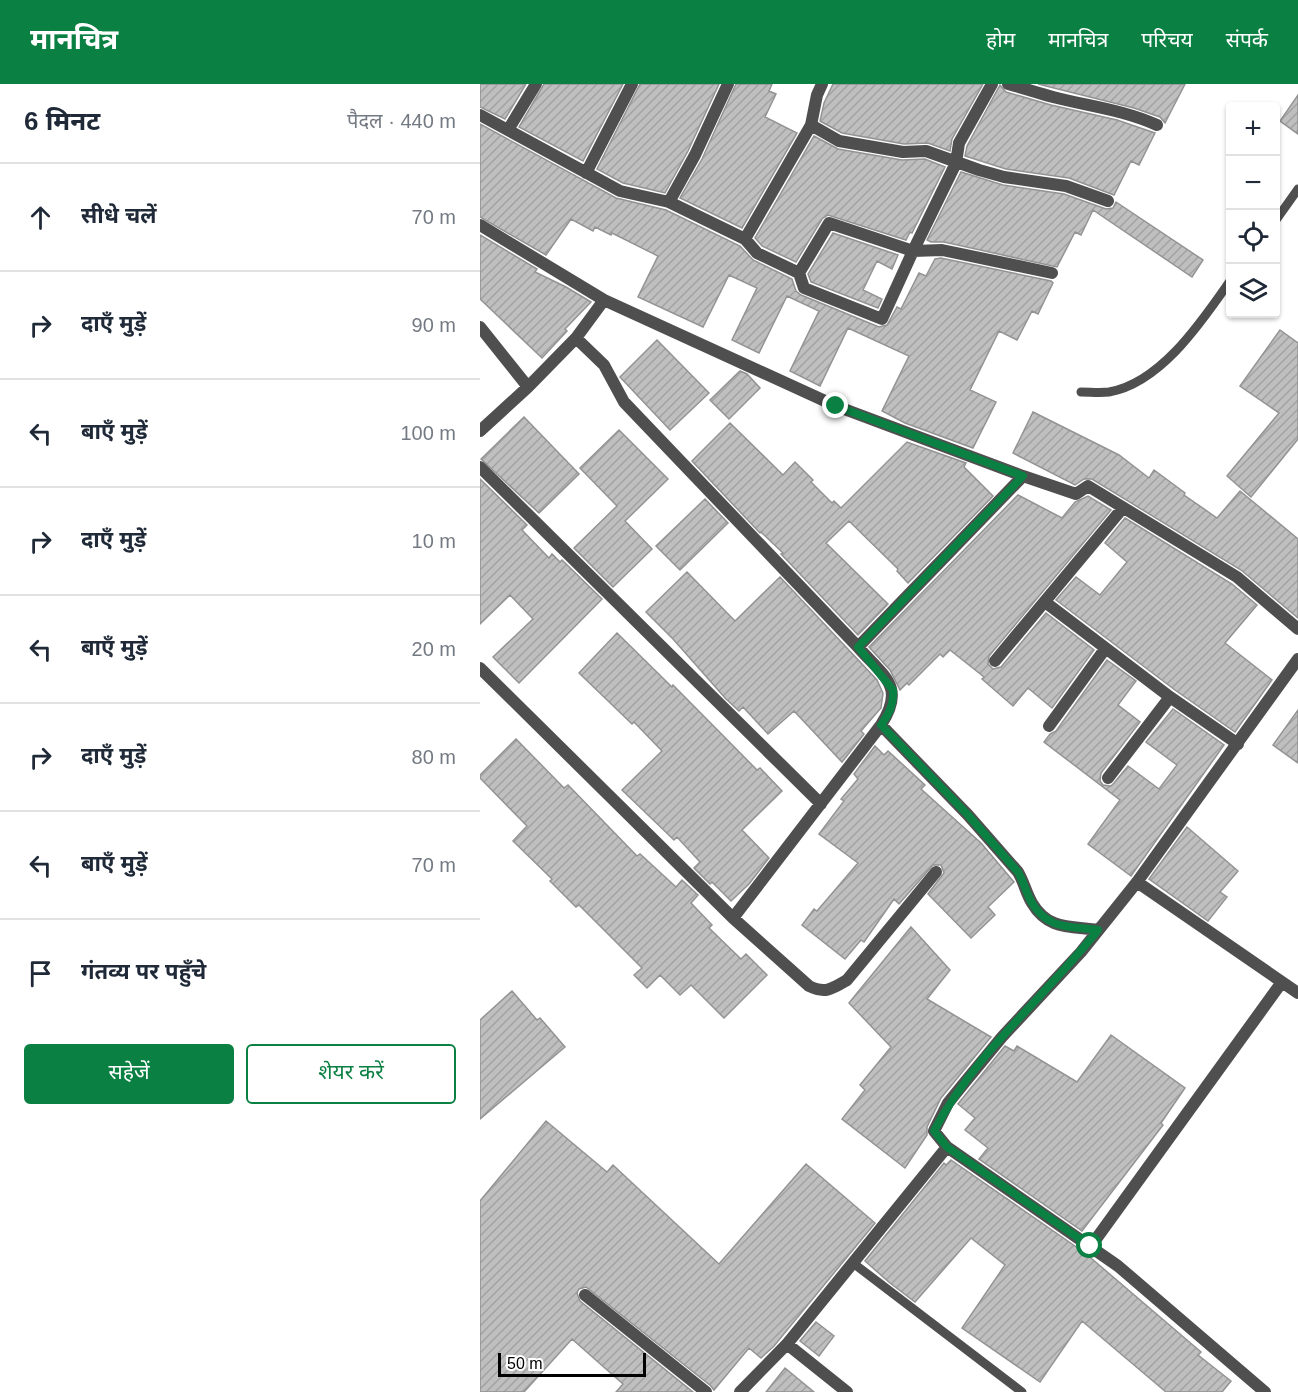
<!DOCTYPE html>
<html lang="hi">
<head>
<meta charset="utf-8">
<style>
	:root { --surface:#fff; --page:#f6f6f7; --text:#1f2937; --muted:#747a83; --line:#e0e1e3; --accent:#0b8043 }
	body { margin:0; font-family:Arial,"Noto Sans Devanagari",sans-serif; background:var(--page); color:var(--text) }
	.controls { position:absolute; right:18px; top:18px; display:grid; overflow:hidden; border-radius:6px; box-shadow:0 2px 4px #0004 }
	.controls button { width:54px; height:54px; display:grid; place-items:center; padding:0; border:0; border-bottom:2px solid var(--line); background:var(--surface); color:var(--text); font:30px sans-serif }
	.scale { position:absolute; left:18px; bottom:15px; width:148px; box-sizing:border-box; padding-left:6px; border:3px solid #000; border-top:0; font-size:16px; line-height:21px; white-space:nowrap; color:#000; -webkit-text-stroke:4px #fff; paint-order:stroke }
	.stop { position:absolute; width:18px; height:18px; margin:-14px; border:4px solid #0b8043; border-radius:50%; background:#fff }
	.stop.end { background:#0b8043; border-color:#fff; box-shadow:0 2px 6px #0008 }
	.list { margin:0; padding:0; list-style:none }
	h2 { display:flex; justify-content:space-between; align-items:center; height:78px; margin:0; padding:0 24px; font-size:26px }
	h2 small { font-size:20px; font-weight:400; color:var(--muted) }
	.list li { display:grid; grid-template-columns:39px 1fr auto; gap:18px; align-items:center; box-sizing:border-box; height:108px; padding:0 24px; border-top:2px solid var(--line) }
	.list b { display:block; font-size:22px; white-space:nowrap }
	.list em { font-size:20px; font-style:normal; color:var(--muted) }
	.actions { display:flex; gap:12px; padding:18px 24px }
	.actions a { flex:1; padding:14px 0; border:2px solid var(--accent); border-radius:6px; text-align:center; font-size:21px; color:var(--accent) }
	.actions .main { background:var(--accent); color:#fff }
	.icon { flex:none; width:33px; height:33px; fill:none; stroke:currentColor; stroke-width:2; stroke-linecap:round; stroke-linejoin:round }
	.map { position:relative; flex:none; width:818px; height:1308px; overflow:hidden }
	header { display:flex; align-items:center; gap:36px; box-sizing:border-box; height:84px; padding:0 30px; background:var(--accent); color:#fff }
	header strong { font-size:28px }
	nav { display:flex; gap:33px; margin-inline-start:auto; font-size:21px }
	main { display:flex }
	aside { flex:1; background:var(--surface) }
	.map>svg:first-child { display:block }
	.building { fill:url(#building-hatch); stroke:#939393; stroke-width:1.5 }
	.lines { fill:none; stroke-linecap:round; stroke-linejoin:round }
	.service { stroke:#4f4f4f; stroke-width:9 }
	.minor { stroke:#4f4f4f; stroke-width:12 }
	.route { stroke:#0b8043; stroke-width:8 }
</style>
</head>
<body>
<header>
<strong>मानचित्र</strong>
<nav><a>होम</a><a>मानचित्र</a><a>परिचय</a><a>संपर्क</a></nav>
</header>
<main>
<aside>
<h2>6 मिनट<small>पैदल · 440 m</small></h2>
<ul class="list">
<li><svg class="icon" aria-label="ahead" viewBox="0 0 24 24"><path d="M12 20V5M6 11l6-6 6 6"/></svg><div><b>सीधे चलें</b></div><em>70 m</em></li>
<li><svg class="icon" aria-label="right" viewBox="0 0 24 24"><path d="M7 20v-9h11M14 6l5 5-5 5"/></svg><div><b>दाएँ मुड़ें</b></div><em>90 m</em></li>
<li><svg class="icon" aria-label="left" viewBox="0 0 24 24"><path d="M17 20v-9H6M10 6l-5 5 5 5"/></svg><div><b>बाएँ मुड़ें</b></div><em>100 m</em></li>
<li><svg class="icon" aria-label="right" viewBox="0 0 24 24"><path d="M7 20v-9h11M14 6l5 5-5 5"/></svg><div><b>दाएँ मुड़ें</b></div><em>10 m</em></li>
<li><svg class="icon" aria-label="left" viewBox="0 0 24 24"><path d="M17 20v-9H6M10 6l-5 5 5 5"/></svg><div><b>बाएँ मुड़ें</b></div><em>20 m</em></li>
<li><svg class="icon" aria-label="right" viewBox="0 0 24 24"><path d="M7 20v-9h11M14 6l5 5-5 5"/></svg><div><b>दाएँ मुड़ें</b></div><em>80 m</em></li>
<li><svg class="icon" aria-label="left" viewBox="0 0 24 24"><path d="M17 20v-9H6M10 6l-5 5 5 5"/></svg><div><b>बाएँ मुड़ें</b></div><em>70 m</em></li>
<li><svg class="icon" aria-label="arrive" viewBox="0 0 24 24"><path d="M6 21V4h12l-3 4 3 4H6"/></svg><div><b>गंतव्य पर पहुँचे</b></div></li>
</ul>
<div class="actions"><a class="main">सहेजें</a><a>शेयर करें</a></div>
</aside>
<div class="map">
<svg width="818" height="1308" viewBox="0 0 818 1308">
	<defs>
		<pattern id="building-hatch" width="6" height="6" patternUnits="userSpaceOnUse" patternTransform="scale(1.5)"><rect width="6" height="6" fill="#bfbfbf"/><path d="M-1 1l2-2M0 6l6-6M5 7l2-2" fill="none" stroke="#a2a2a2"/></pattern>
	</defs>
	<rect width="100%" height="100%" fill="#fff"/>
	<path class="building" d="M0,0H46L25,35L0,23Z
		M64,0H143L103,77L39,43Z
		M160,0H239L208,67L185,109L143,99L117,85Z
		M256,0H292L289,7L296,10L285,33L317,49L262,144L200,114L222,75Z
		M353,0H503L472,55L470,67L448,59L424,60L362,49L340,37L344,19Z
		M558,0H705L685,39L680,33L654,24Z
		M520,1L526,8L571,21L637,36L675,49L659,81L651,77L634,111L589,94L526,85L485,72L487,62Z
		M818,11V50L800,37Z
		M0,40L136,114L186,126L260,162L273,176L312,195L316,207L321,211L399,243L407,241L417,223L421,225L439,189L446,192L455,175L461,174L571,197L573,199L558,230L552,227L537,256L519,247L490,306L516,318L493,364L425,339L402,327L429,272L368,244L340,302L310,287L339,227L307,212L279,269L252,256L277,204L249,191L223,243L158,213L178,172L132,149L131,151L115,143L113,147L91,135L66,171L0,133Z
		M334,52L358,65L422,76L445,75L465,83L432,149L430,148L426,156L348,131L342,135L316,178L282,162L275,154Z
		M481,88L523,101L584,110L626,125L633,124L636,118L723,176L712,193L613,126L601,151L595,148L577,183L464,158H451L447,156Z
		M353,149L418,171L412,185L397,177L383,206L402,215L398,224L331,198L328,190Z
		M0,151L57,185L55,188L86,203L111,218L85,245L87,247L62,274L0,215Z
		M800,246L818,259V355L771,413L747,392L799,329L760,302Z
		M177,256L229,309L190,346L140,293Z
		M260,287L267,290L280,304L249,335L230,316Z
		M553,328L639,371L669,394L674,386L705,409L704,411L737,434L760,407L818,455V534L761,486L612,395H604L595,401L533,369Z
		M44,333L99,390L59,429L1,375Z
		M250,339L303,391L315,378L333,396L331,398L352,419L354,417L361,424L427,358L486,379L484,383L513,412L428,499L417,487L418,485L369,437L346,459L408,520L378,551L301,470L303,469L281,448L280,449L212,377Z
		M139,346L188,395L145,437L172,465L133,503L94,464L137,422L100,384Z
		M0,395L47,441L42,446L69,474L72,470L80,478L82,476L122,515L39,599L13,573L53,535L30,511L0,540Z
		M538,411L582,434L595,418L608,412L631,426L509,572L508,580L513,585L521,583L566,529L614,566L572,624L548,604L533,622L502,595L504,593L470,566L463,573L460,570L429,601L427,599L420,606L410,586L389,563Z
		M225,415L248,439L200,486L176,462Z
		M645,434L752,500L777,521L745,559L792,596L755,648L695,606L576,516L596,493L620,511L647,478L625,459Z
		M207,488L255,537L300,493L397,596L403,609L401,624L381,647L384,650L362,678L314,627L288,650L263,623L259,627L246,615L193,555L166,528Z
		M137,549L192,603L193,601L277,686L280,684L302,707L262,746L289,774L269,800L251,817L232,798L230,800L214,784L220,778L197,753L194,756L142,706L182,667L154,638L152,640L99,589Z
		M627,576L656,597L638,621L660,638L621,689L620,697L623,701L631,702L634,699L648,682L679,705L697,681L666,658L693,625L744,661L651,792L608,760L640,716L564,658L570,650L576,647Z
		M818,626V679L793,661Z
		M36,655L84,704L88,701L157,772L160,770L196,803L202,796L218,811L211,819L232,841L229,844L261,875L266,870L287,891L244,934L211,901L200,911L180,891L167,904L154,891L162,884L99,821L96,823L70,797L72,795L33,757L47,742L0,694V691Z
		M395,662L404,671L408,667L445,701L441,705L501,759L534,798L508,823L515,831L491,854L448,810L464,789L461,781H453L419,820L414,815L384,858L381,856L365,875L322,841L334,825L337,827L378,779L339,750L364,717L361,715L378,695L374,690Z
		M707,743L758,787L740,808L747,813L728,837L669,795Z
		M431,843L470,886L447,915L511,953L461,1014L447,1043V1051L425,1084L362,1035L385,1006L380,1001L411,963L369,919Z
		M32,907L57,936L60,934L85,963L0,1035V936Z
		M631,951L705,1004L681,1039L683,1041L602,1147L499,1075L508,1064L485,1046L495,1034L478,1020L525,962L534,967L537,962L597,998Z
		M66,1037L127,1088L133,1081L239,1180L326,1080L395,1139L294,1262L281,1274L269,1264L234,1306L231,1302L106,1203L99,1205L97,1209L100,1217L213,1308H136L143,1300L92,1255L44,1308H0V1117Z
		M471,1076L605,1169L721,1268L718,1271L751,1297L742,1308H686L602,1237L560,1298L482,1244L525,1181L491,1154L435,1218L410,1199L385,1177L464,1079L466,1081Z
		M336,1238L354,1252L339,1272L320,1257Z
		M305,1284L334,1308H286Z"/>
	<g class="lines">
		<path class="service" d="M796,136L818,105
			M601,308C610,308 620,309 629,308C681,299 722,237 750,197
			M373,1179L542,1308"/>
		<path class="minor" d="M512,0L479,59L476,79L433,167L462,166L572,189
			M528,0C543,4 558,9 573,13C608,22 644,26 677,41
			M0,31L140,107L189,118L215,71L248,0
			M331,41L359,57L423,68L446,67L499,86L524,93L586,102L628,117
			M28,46L56,0
			M106,89L152,0
			M189,118L265,155L277,169L319,189L349,139L433,167L402,235L324,204L319,189
			M0,141L124,216
			M265,155L331,41L337,11L342,0
			M0,243L48,303
			M0,347L48,303L96,254L124,216L356,322L543,392L378,563
			M0,383L341,720
			M543,392L596,410L608,402L757,493L818,545
			M565,518L690,613L758,660
			M515,577L642,425
			M0,584L253,834L401,641C426,602 404,593 378,563L144,318L124,281L96,254
			M401,641L488,731L538,788C544,798 546,809 552,819C568,846 590,842 618,846
			M569,642L625,565
			M628,694L690,613
			M657,798L818,909
			M253,834L329,902C345,910 352,905 367,896L456,788
			M467,1063L454,1047L468,1019L485,998L522,953L601,868L657,798L818,575
			M611,1162L802,898
			M105,1211L226,1308
			M307,1260L367,1308
			M260,1308L307,1260L467,1063L638,1182L785,1308"/>
	</g>
	<g class="lines">
		<path class="route" d="M356,322L543,392L378,563L413,606C414,620 409,630 401,641L488,731L538,788C544,798 546,809 552,819C568,846 590,842 618,846C565,913 494,970 454,1047L467,1063L610,1162"/>
	</g>
</svg>
<div class="controls">
<button>+</button>
<button>−</button>
<button><svg class="icon" aria-label="locate" viewBox="0 0 24 24"><circle cx="12" cy="12" r="6"/><path d="M12 2v4M12 18v4M2 12h4M18 12h4"/></svg></button>
<button><svg class="icon" aria-label="layers" viewBox="0 0 24 24"><path d="M12 4l9 5-9 5-9-5zM3 14l9 5 9-5"/></svg></button>
</div>
<div class="scale">50 m</div>
<div class="stop" style="left:610px;top:1162px"></div>
<div class="stop end" style="left:356px;top:322px"></div>
</div>
</main>
</body>
</html>
